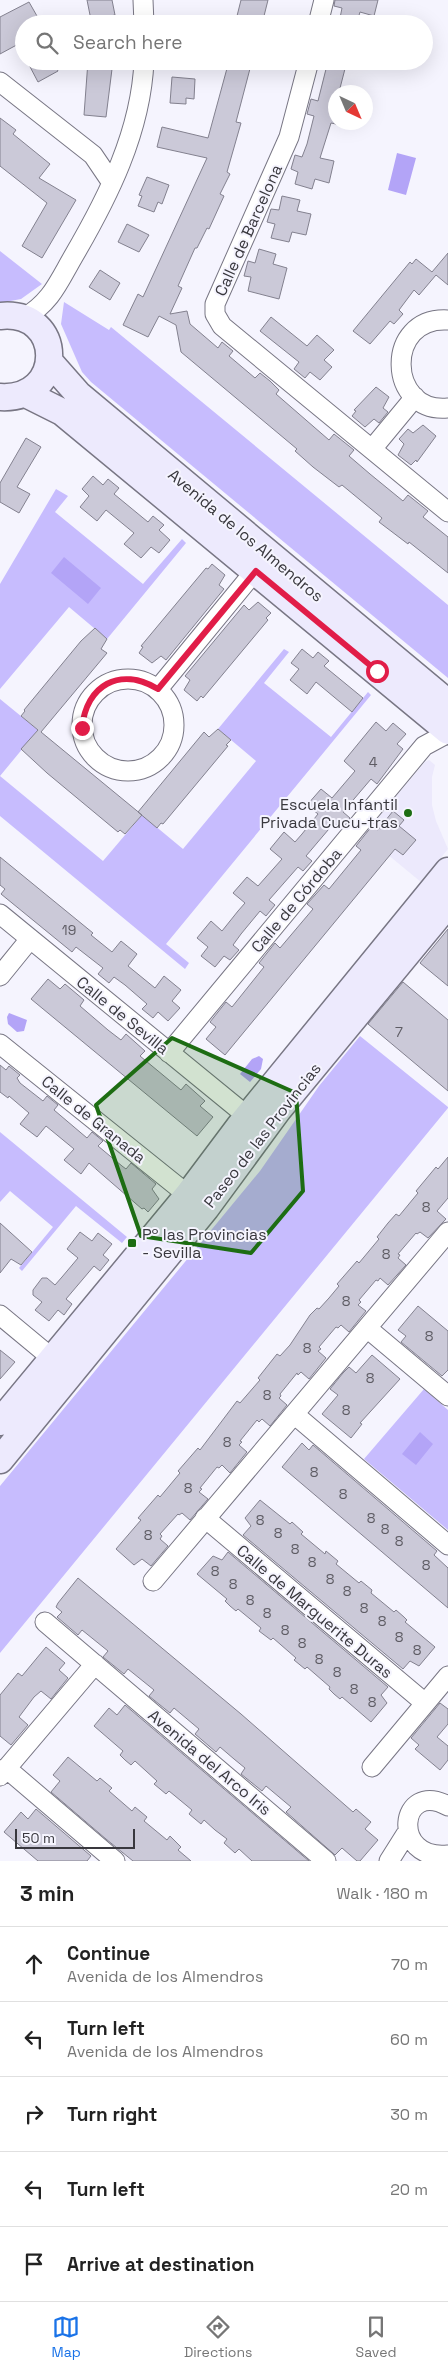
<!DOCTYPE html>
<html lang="en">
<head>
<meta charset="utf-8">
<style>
	:root { --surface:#fff; --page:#f2f2f2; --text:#222; --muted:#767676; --line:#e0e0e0; --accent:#1a73e8 }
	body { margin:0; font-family:"Space Grotesk",sans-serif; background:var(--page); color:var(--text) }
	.compass { position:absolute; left:328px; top:85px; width:45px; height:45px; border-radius:50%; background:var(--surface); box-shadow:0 5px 20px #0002; rotate:136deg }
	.scale { position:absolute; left:15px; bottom:12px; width:120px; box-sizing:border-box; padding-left:5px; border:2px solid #39383e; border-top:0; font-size:14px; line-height:18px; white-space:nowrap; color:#39383e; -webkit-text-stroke:4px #f5f4fe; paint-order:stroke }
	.stop { position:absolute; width:15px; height:15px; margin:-11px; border:4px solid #e11d48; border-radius:50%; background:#fff }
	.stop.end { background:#e11d48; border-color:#fff; box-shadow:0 1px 5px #0008 }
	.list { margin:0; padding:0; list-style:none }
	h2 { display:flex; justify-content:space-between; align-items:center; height:65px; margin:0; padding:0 20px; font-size:21px }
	h2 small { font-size:16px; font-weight:400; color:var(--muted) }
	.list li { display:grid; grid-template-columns:32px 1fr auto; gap:15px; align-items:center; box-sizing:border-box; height:75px; padding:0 20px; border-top:1px solid var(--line) }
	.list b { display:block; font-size:19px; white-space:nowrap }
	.list p { margin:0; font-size:16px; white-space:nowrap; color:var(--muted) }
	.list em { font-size:16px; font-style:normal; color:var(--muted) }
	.icon { flex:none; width:28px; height:28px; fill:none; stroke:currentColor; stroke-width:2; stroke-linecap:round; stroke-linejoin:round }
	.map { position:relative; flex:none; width:448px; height:1861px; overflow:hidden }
	.search { position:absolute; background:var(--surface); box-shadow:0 5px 20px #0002; left:15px; right:15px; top:15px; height:55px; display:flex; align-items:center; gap:12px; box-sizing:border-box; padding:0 18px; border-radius:28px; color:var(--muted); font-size:19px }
	.sheet { height:440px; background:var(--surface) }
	nav { display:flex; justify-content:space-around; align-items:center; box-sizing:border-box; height:70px; border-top:1px solid var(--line); background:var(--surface); font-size:14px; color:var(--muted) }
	nav a { display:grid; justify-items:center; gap:2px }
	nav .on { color:var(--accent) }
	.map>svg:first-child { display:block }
	.built { fill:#ece9fc }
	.green { fill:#c7bcfe }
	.water { fill:#b3a4f7 }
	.building { fill:#cbc9d8; stroke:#83818f }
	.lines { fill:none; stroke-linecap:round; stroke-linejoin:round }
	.street-casing { stroke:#787684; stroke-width:21 }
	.secondary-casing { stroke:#787684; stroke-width:29 }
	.street { stroke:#fff; stroke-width:19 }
	.secondary { stroke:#edeafd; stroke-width:26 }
	.route { stroke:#e11d48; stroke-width:6 }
	.marked { fill:#1d6d13; fill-opacity:0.2; stroke:#1d6d13; stroke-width:4; stroke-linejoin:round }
	.poi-dot { fill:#1d6d13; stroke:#f5f4fe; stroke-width:2 }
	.labels { text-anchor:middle; stroke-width:4; stroke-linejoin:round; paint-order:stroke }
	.number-label { font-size:14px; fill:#5e5c64 }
	.street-label { font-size:16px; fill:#39383e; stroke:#f5f4fe }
	.poi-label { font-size:16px; fill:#39383e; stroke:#f5f4fe; text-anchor:end }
</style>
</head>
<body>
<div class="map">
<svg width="448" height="1861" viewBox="0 0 448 1861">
	<rect width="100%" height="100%" fill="#f5f4fe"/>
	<path class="built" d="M429,760L435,765L432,777V805L436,821L448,849L421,882L364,835L425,762Z"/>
	<path class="green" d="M0,251L42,284L21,299L0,303Z
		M64,302L109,330L111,327L448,605V678L91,382L82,372L61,324Z
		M56,489L68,496L55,512L143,584L182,539L186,543L107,639L69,607L0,689V584Z
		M284,649L289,652L264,683L331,737L368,692L371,695L166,944L189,963L185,969L0,816V776L103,861L142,815L183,849L256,761L218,729Z
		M0,699L38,730L0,776Z
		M360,1036L448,1107V1108L0,1653V1486L260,1171L319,1086Z
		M0,1132L127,1237L122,1243L76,1206L22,1271L19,1268L53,1227L10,1191L0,1202Z
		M424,1389L448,1410V1530L364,1459Z"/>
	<path class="water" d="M397,153L416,158L406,195L388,190Z
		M64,557L101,588L88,604L51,573Z
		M9,1013L27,1020L24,1031L17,1032L8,1024L7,1017Z
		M259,1056L263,1059L261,1069L250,1082L240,1074L252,1059Z
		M420,1432L433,1444L416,1465L402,1454Z"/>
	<path class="building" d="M87,0H112L115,15L91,20Z
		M241,0H268L262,24H235Z
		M335,0H378L374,16L360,12L357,22L340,18L342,8L334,6Z
		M29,2L37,16L24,23V41L0,54V17Z
		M27,61H53L58,71L38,82Z
		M88,61H113L106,117L84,115Z
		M229,61H252L236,122L241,123L227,172L230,174L220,194L224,196L209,229L207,228L197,248H195L178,286L182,288L170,314L187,311L190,324L218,348L222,342L233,351L229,356L255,378L260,373L270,381L279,390L276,394L329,440L334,434L354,450L349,456L370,474L403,501L408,495L428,511L423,517L448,537V573L409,542L408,544L379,522L382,518L342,485L339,487L313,467L295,451L297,449L181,352L176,325L159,316L148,337L123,325L138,294L143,297L207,158L157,147L162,127L208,138Z
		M328,61H347L339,92H336V124L331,123L320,158L334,161L329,183L315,179L312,189L295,184L298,172L291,169L295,155L302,157L307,144L314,116L307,114L311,99L318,101Z
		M172,77L195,79L194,99L186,98V104L170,103Z
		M0,118L16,130L13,134L50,164L39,178L76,200L42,258L22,246L47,203L0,166Z
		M147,177L169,185L162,204L158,202L154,212L138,206L142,196L139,195Z
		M282,196L300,200L297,211L311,214L306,235L292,232L289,242L271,238L275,224L267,222L271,209L279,210Z
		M127,224L149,235L139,252L118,242Z
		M259,249L276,254L273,264L287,268L279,299L248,291L251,277L244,276L248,261L255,263Z
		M448,253V285L436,275L419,295L414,290L399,310L403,314L394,324L390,321L370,344L353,331L410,262L412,264L416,259L432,272Z
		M100,270L120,283L110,300L89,287Z
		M271,317L307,346L317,335L334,350L324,360L332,367L320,380L310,372L305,378L294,369L299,362L260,331Z
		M376,387L389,397L383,408L388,412L379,423L374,419L365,427L352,416L356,411L354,410Z
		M423,425L436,436L417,462L416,460L411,465L398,455L404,444L399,439L408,429L413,433Z
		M26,438L41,447L17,487L30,494L19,513L0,502V483Z
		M93,476L103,485L108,479L119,488L114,494L148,522L153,516L164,525L159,530L170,540L159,553L151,547L141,558L124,544L134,533L106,510L97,521L80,507L89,496L82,489Z
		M212,564L225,575L219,585L224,589L166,660L161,656L152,663L139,653L143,647L141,646L206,568L208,569Z
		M258,602L271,613L266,618L268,620L203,698L201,696L197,701L184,690L190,680L185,676L244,605L249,610Z
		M95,628L107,639L101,649L107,653L41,732L142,815L125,834L120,830L118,832L47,773L21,749L38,730L21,716L25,711L24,710L81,641Z
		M302,649L313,658L318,652L329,661L324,666L363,698L352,712L316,682L307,694L290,680L299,669L291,663Z
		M376,722L386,731L393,723L406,734L397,744L403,749L377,784L371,779L343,812L350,818L341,828L334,823L306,856L312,861L303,871L298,867L269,900L275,905L266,916L260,911L241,934L233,945L239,950L230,960L224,956L215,967L201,956L208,947L197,938L211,921L222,931L238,911L245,903L233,893L247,877L258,886L282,859L270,849L284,832L295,842L302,834L318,814L307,805L321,789L332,798L355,771L344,761Z
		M218,729L231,740L226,745L228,746L163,824L161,823L157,828L138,812L204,732L209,737Z
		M393,811L404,820L399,826L416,840L403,855L395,849L225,1055L206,1039L216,1027L210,1022L226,1002L232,1007L264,967L259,963L275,943L280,948L313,909L307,904L324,885L329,889L361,850L356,846L372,826L378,830Z
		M0,857L93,933L91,935L112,952L121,941L137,954L128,966L155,988L164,976L181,990L172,1001L180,1008L168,1021L158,1012L153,1018L142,1009L147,1004L125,985L114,977L109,983L98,974L103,968L76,947L72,952L1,894L5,889L0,885Z
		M448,929V986L420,963Z
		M48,979L60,989L65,984L84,1000L80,1006L108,1030L121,1040L126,1034L145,1051L140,1056L181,1090L186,1084L205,1101L200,1106L213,1117L197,1136L31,999Z
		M403,982L448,1020V1091L368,1024Z
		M0,1065L6,1070L9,1066L20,1075L17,1078L20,1083L43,1101L47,1096L58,1105L54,1110L87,1138L92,1132L103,1141L98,1146L122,1166L126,1169L131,1163L156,1184L152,1189L159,1199L148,1212L144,1208L142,1209L89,1163L81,1174L64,1160L74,1149L46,1126L37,1137L20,1124L29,1113L9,1096L8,1098L0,1092Z
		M448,1157V1198L437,1211L446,1219L428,1238L420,1232L417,1234L416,1233L398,1254L400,1255L398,1258L406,1265L388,1285L380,1278L378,1281L376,1280L359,1300L361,1302L358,1305L366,1311L349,1332L341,1325L338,1328L336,1327L319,1347L321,1349L318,1351L326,1358L309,1379L301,1372L298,1375L297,1373L280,1394L281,1396L279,1398L287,1405L270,1426L262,1419L259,1422L257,1420L240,1441L242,1442L239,1445L247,1452L230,1473L222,1465L219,1468L217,1467L200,1488L202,1489L199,1492L208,1499L190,1520L182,1513L179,1515L178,1514L160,1534L162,1536L160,1539L168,1546L151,1566L142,1559L134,1565L116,1549L141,1520L138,1518L158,1495L160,1497L180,1473L178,1471L198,1448L200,1450L237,1401L240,1403L260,1380L258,1378L277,1354L280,1356L290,1345L310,1315L317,1308L319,1309L329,1298L339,1286L337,1284L357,1261L359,1263L379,1239L377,1237L388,1223L396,1214L399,1216L418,1193L416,1191L436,1167L438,1169Z
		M0,1223L32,1252L21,1265L11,1259L0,1273Z
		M80,1232L92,1241L98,1233L112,1244L103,1255L109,1260L100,1271L94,1266L66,1299L72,1304L64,1315L58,1310L49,1321L35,1310L42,1302L33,1295V1290L42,1278H47L55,1285L62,1277L78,1258L67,1249Z
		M418,1306L448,1331V1370L442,1376L401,1342L406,1336L398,1330Z
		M0,1350L15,1362L0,1379Z
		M372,1355L400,1379L360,1423L362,1424L351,1438L322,1414L338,1395L330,1389L343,1373L349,1367L356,1373Z
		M302,1443L309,1450L313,1445L437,1551L434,1555L448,1568V1608L282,1467Z
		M260,1500L290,1524L292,1522L303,1532L301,1534L325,1554L326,1551L338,1561L336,1564L359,1583L361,1581L372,1590L371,1593L394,1612L396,1610L404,1617L407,1620L405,1622L435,1647L419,1666L410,1661L403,1669L243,1535L251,1526L245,1518Z
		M228,1552L388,1687L381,1695L387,1703L371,1722L342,1697L340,1699L334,1694L329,1689L330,1687L307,1667L305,1669L294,1660L296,1658L273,1638L271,1640L259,1631L261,1628L238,1609L236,1611L230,1606L225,1601L227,1599L197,1574L213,1556L222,1560Z
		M78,1578L241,1714L353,1812L356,1809L371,1822L365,1829L378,1840L360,1861H357L342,1848L335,1855L286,1812L291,1807L266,1786L262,1791L241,1774L245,1768L234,1759L220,1747L216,1752L195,1734L199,1729L174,1708L170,1713L149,1696L154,1690L128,1669L124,1674L103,1657L108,1651L82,1630L78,1635L57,1617L62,1612L56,1607L58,1603Z
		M46,1647L65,1663L59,1670L68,1678L51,1699L41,1691L34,1697L19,1717L28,1725L11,1745L0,1736V1695L18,1673L22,1676Z
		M440,1703L448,1709V1724L437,1737L448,1746V1760L440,1770L415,1749L419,1745L411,1738Z
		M125,1705L309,1861H252L239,1849L235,1853L224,1843L227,1839L215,1830L204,1820L201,1824L189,1814L192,1810L169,1791L166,1794L154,1784L157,1781L135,1761L131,1765L125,1760L120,1755L123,1751L94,1726L109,1708L117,1715Z
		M68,1757L97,1781L100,1778L112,1788L109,1791L132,1811L135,1807L147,1817L144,1821L167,1840L170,1836L181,1847L178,1850L191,1861H133L106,1839L51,1792L60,1781L53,1775Z
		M36,1809L91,1856L87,1861H38L4,1832L21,1812L28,1819Z"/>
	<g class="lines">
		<defs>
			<path id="street" d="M143,0L144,24
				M318,24L324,0
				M309,61L289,137L215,304V314L222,326L448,512
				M0,82L93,155L112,183
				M24,318C51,302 58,283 73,257C108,197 141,132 144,61
				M448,320C384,316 387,414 448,408
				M372,449L415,397
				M82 725a46 46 0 1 1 92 0a46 46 0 1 1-92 0Z
				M158,689L255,571
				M0,914L247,1116
				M0,976L30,939
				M0,1044L188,1195
				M169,1053L424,746L448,733
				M0,1315L53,1359
				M367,1328L448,1396
				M294,1414L448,1545
				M205,1518L425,1703
				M153,1581L448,1232
				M45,1622L326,1861
				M372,1767L448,1676
				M6,1768L115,1861
				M0,1776L95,1664
				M448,1806C399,1779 390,1861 448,1855
				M389,1861L406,1834"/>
			<path id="secondary" d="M0,316C65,309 66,401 0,397
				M49,361L79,395L448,703
				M26,394L62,412L448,731
				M0,1422L188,1195L239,1127L448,871
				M0,1460L206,1208L278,1110L448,904"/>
		</defs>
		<use href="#street" class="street-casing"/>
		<use href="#secondary" class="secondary-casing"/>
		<use href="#street" class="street"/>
		<use href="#secondary" class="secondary"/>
	</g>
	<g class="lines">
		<path class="route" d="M82,728C86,685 120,666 158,689L256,571L377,671"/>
	</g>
	<path class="marked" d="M172,1038L296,1093L303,1191L251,1253L141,1236L96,1105Z"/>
	<g class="poi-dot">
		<circle cx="408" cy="813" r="5"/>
		<rect x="127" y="1238" width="10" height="10" rx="2.5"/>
	</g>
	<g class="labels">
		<g class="number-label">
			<text x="373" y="767">4</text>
			<text x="69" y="935">19</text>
			<text x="399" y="1037">7</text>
			<text x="426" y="1212">8</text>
			<text x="386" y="1259">8</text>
			<text x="346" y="1306">8</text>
			<text x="429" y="1341">8</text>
			<text x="307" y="1353">8</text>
			<text x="370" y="1383">8</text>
			<text x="267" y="1400">8</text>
			<text x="346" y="1415">8</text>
			<text x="227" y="1447">8</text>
			<text x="314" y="1477">8</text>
			<text x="188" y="1493">8</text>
			<text x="343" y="1499">8</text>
			<text x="371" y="1523">8</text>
			<text x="260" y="1525">8</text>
			<text x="385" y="1534">8</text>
			<text x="278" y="1538">8</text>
			<text x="148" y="1540">8</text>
			<text x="399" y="1546">8</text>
			<text x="295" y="1554">8</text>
			<text x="312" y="1567">8</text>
			<text x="426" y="1570">8</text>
			<text x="215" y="1576">8</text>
			<text x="330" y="1584">8</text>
			<text x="233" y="1589">8</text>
			<text x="347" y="1596">8</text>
			<text x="250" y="1605">8</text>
			<text x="364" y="1613">8</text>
			<text x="267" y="1618">8</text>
			<text x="382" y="1626">8</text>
			<text x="285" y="1635">8</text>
			<text x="399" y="1642">8</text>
			<text x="302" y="1648">8</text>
			<text x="417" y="1655">8</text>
			<text x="319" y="1664">8</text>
			<text x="337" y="1677">8</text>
			<text x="354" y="1694">8</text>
			<text x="372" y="1707">8</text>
		</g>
		<g class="street-label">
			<text transform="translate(248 230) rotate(-66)" y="6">Calle de Barcelona</text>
			<text transform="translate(246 535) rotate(40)" y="6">Avenida de los Almendros</text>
			<text transform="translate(296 900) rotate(-50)" y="6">Calle de Córdoba</text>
			<text transform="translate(123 1015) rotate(39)" y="6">Calle de Sevilla</text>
			<text transform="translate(94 1119) rotate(39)" y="6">Calle de Granada</text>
			<text transform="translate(262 1135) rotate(-52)" y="6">Paseo de las Provincias</text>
			<text transform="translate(315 1611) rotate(40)" y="6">Calle de Marguerite Duras</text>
			<text transform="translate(210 1762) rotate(40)" y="6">Avenida del Arco Iris</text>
		</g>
		<g class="poi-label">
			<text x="398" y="810">Escuela Infantil<tspan x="398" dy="18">Privada Cucu-tras</tspan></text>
			<text x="142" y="1240" text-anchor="start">Pº las Provincias<tspan x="142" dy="18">- Sevilla</tspan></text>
		</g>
	</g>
</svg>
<svg class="compass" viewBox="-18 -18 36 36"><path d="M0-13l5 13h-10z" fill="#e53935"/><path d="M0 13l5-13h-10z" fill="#767676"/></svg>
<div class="scale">50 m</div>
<div class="stop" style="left:377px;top:671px"></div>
<div class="stop end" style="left:82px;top:728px"></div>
<div class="search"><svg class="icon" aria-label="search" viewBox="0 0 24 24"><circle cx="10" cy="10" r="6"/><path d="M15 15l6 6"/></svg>Search here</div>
</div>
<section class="sheet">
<h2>3 min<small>Walk · 180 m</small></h2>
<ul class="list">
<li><svg class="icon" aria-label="ahead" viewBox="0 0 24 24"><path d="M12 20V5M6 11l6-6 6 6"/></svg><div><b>Continue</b><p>Avenida de los Almendros</p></div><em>70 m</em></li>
<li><svg class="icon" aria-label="left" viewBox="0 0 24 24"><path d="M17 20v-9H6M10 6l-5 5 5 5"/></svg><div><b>Turn left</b><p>Avenida de los Almendros</p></div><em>60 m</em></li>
<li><svg class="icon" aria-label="right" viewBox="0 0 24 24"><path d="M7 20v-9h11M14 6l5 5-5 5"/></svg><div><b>Turn right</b></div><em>30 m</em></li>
<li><svg class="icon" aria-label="left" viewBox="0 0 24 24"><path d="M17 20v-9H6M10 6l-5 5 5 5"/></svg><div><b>Turn left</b></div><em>20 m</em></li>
<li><svg class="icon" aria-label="arrive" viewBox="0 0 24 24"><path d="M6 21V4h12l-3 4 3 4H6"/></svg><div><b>Arrive at destination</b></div></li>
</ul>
</section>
<nav>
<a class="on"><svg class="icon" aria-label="map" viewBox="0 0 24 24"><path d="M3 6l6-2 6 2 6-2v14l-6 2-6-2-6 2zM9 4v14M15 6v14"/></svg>Map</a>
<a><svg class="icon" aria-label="directions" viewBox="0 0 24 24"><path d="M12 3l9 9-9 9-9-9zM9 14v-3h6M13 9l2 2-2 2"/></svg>Directions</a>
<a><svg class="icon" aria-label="saved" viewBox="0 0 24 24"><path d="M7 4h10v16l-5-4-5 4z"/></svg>Saved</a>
</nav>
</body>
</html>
